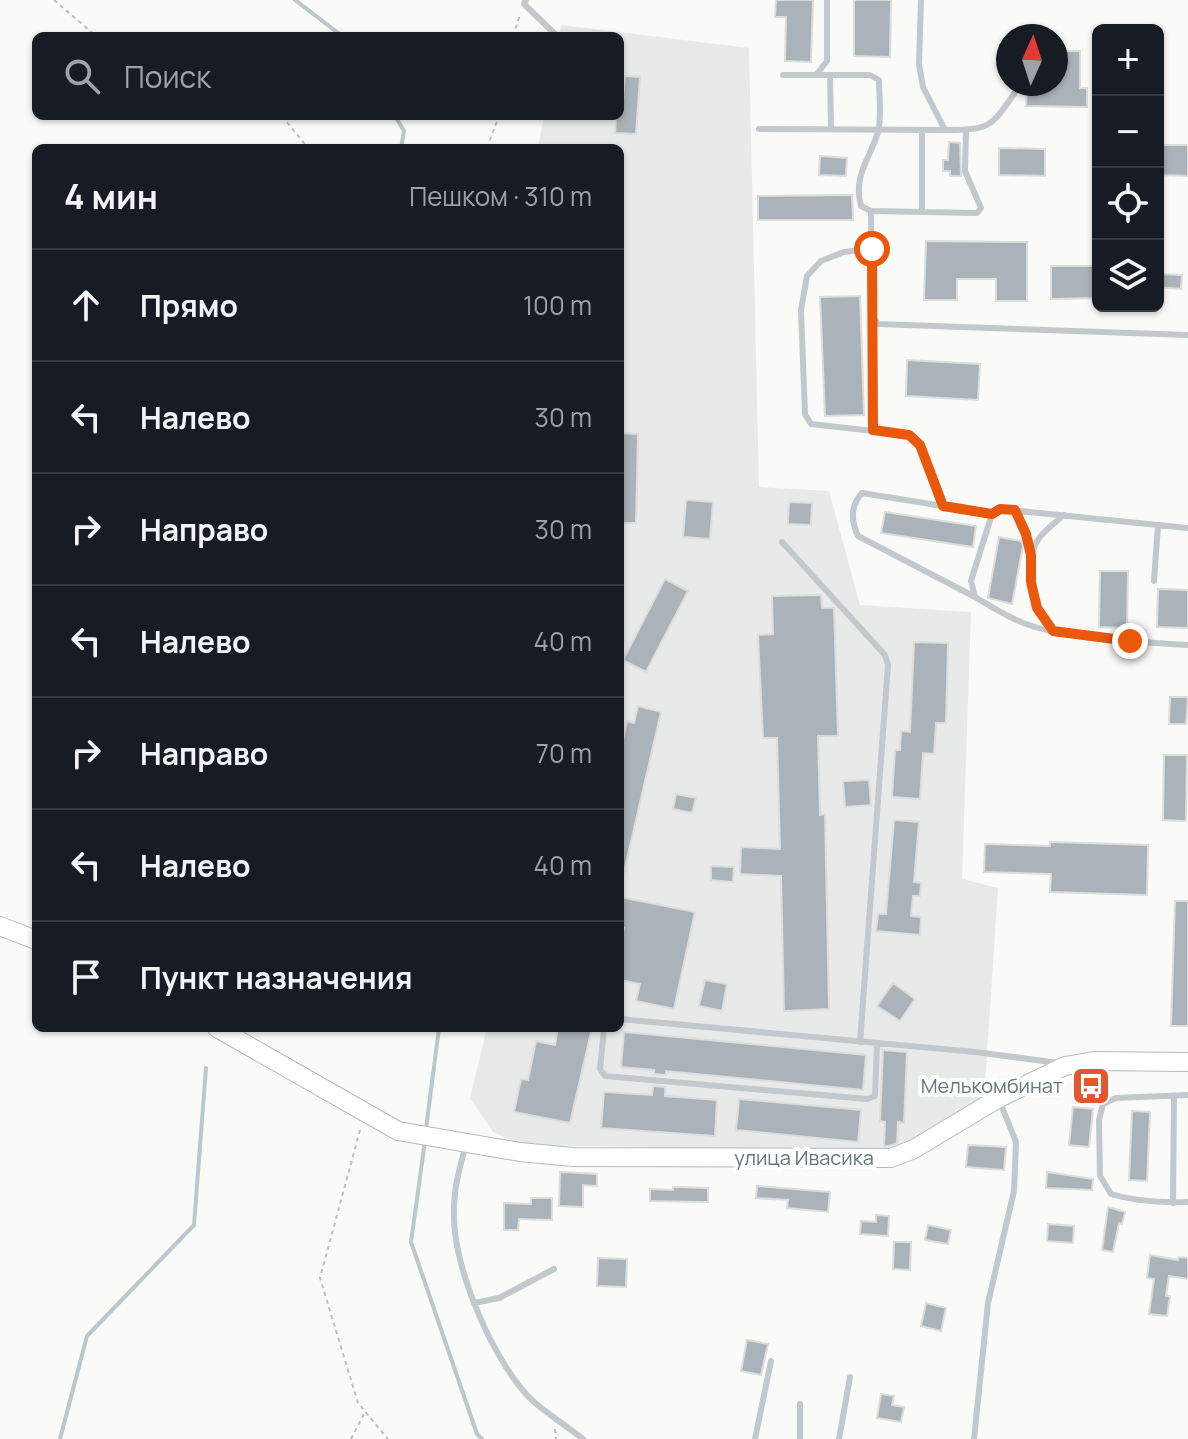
<!DOCTYPE html>
<html lang="ru">
<head>
<meta charset="utf-8">
<style>
	:root { --surface:#171b24; --page:#242831; --text:#f1f3f6; --muted:#9ea1a6; --line:#363941 }
	body { margin:0; font-family:Manrope,sans-serif; background:var(--page); color:var(--text) }
	.controls { position:absolute; right:24px; top:24px; display:grid; overflow:hidden; border-radius:12px; box-shadow:0 2px 6px #0004 }
	.controls button { width:72px; height:72px; display:grid; place-items:center; padding:0; border:0; border-bottom:2px solid var(--line); background:var(--surface); color:var(--text); font:40px sans-serif }
	.compass { position:absolute; left:996px; top:24px; width:72px; height:72px; border-radius:50%; background:var(--surface); box-shadow:0 2px 6px #0004; rotate:3deg }
	.stop { position:absolute; width:24px; height:24px; margin:-18px; border:6px solid #ea580c; border-radius:50%; background:#fff }
	.stop.end { background:#ea580c; border-color:#fff; box-shadow:0 2px 8px #0008 }
	.list { margin:0; padding:0; list-style:none }
	h2 { display:flex; justify-content:space-between; align-items:center; height:104px; margin:0; padding:0 32px; font-size:34px }
	h2 small { font-size:26px; font-weight:400; color:var(--muted) }
	.list li { display:grid; grid-template-columns:52px 1fr auto; gap:24px; align-items:center; box-sizing:border-box; height:112px; padding:0 32px; border-top:2px solid var(--line) }
	.list b { display:block; font-size:30px; white-space:nowrap }
	.list em { font-size:26px; font-style:normal; color:var(--muted) }
	.icon { flex:none; width:44px; height:44px; fill:none; stroke:currentColor; stroke-width:2; stroke-linecap:round; stroke-linejoin:round }
	.map { position:relative; flex:none; width:1188px; height:1439px; overflow:hidden }
	.search { position:absolute; background:var(--surface); box-shadow:0 2px 6px #0004; left:32px; top:32px; width:592px; height:88px; display:flex; align-items:center; gap:20px; box-sizing:border-box; padding:0 28px; border-radius:12px; color:var(--muted); font-size:30px }
	.panel { position:absolute; background:var(--surface); box-shadow:0 2px 6px #0004; left:32px; top:144px; width:592px; height:888px; border-radius:12px }
	.map>svg:first-child { display:block }
	.built { fill:#e8e9e9 }
	.lines { fill:none; stroke-linecap:round; stroke-linejoin:round }
	.stream { stroke:#bbc7cb; stroke-width:4 }
	.building { fill:#aab3b9; stroke:#dcdcda; stroke-width:2 }
	.secondary-casing { stroke:#b3babf; stroke-width:20 }
	.path { stroke:#bbbfc2; stroke-width:2; stroke-dasharray:4 4; stroke-linecap:butt }
	.lane { stroke:#c3c8cc; stroke-width:6 }
	.secondary { stroke:#fff; stroke-width:18 }
	.route { stroke:#ea580c; stroke-width:10 }
	.labels { text-anchor:middle; stroke-width:8; stroke-linejoin:round; paint-order:stroke }
	.poi-label { font-size:20px; fill:#657683; stroke:#fff; text-anchor:end }
	.street-label { font-size:20px; fill:#657683; stroke:#fff }
</style>
</head>
<body>
<div class="map">
<svg width="1188" height="1439" viewBox="0 0 1188 1439">
	<rect width="100%" height="100%" fill="#fafaf8"/>
	<path class="built" d="M561,25L749,48L759,487L829,491L860,605L971,612L962,879L998,888L984,1100L895,1151L522,1145L493,1132L470,1098L487,1028H620V148H538L544,116H620V36H559Z"/>
	<g class="lines">
		<path class="stream" d="M295,0L342,36
			M395,116L404,131L401,148
			M426,1129L439,1028
			M425,1141L411,1242L477,1434L482,1439
			M60,1439L87,1336L194,1225L206,1068"/>
	</g>
	<path class="building" d="M776,0H813L811,62L785,61L786,17H775Z
		M854,0H891L890,57L854,56Z
		M1056,51H1080V88H1087V107L1026,106L1027,88H1050V84H1056Z
		M625,76L640,77L636,134L615,133L616,116H620V100H623Z
		M949,142L960,143L961,176H950V171H943V160H948Z
		M1158,145H1188V176L1158,175Z
		M999,148L1045,149V176L999,175Z
		M820,156L847,158L846,176L819,175Z
		M852,195L853,220H758V196Z
		M926,241L1027,242V301H996V279H957V300H924Z
		M1051,266H1098V298L1051,299Z
		M1158,274L1182,275L1181,289L1158,287Z
		M860,296L864,415L825,416L820,297Z
		M907,360L980,364L978,400L906,396Z
		M620,433L638,434L636,523H620Z
		M686,500L713,502L710,539L683,537Z
		M789,502L812,503L811,525L788,524Z
		M885,512L976,526L973,547L881,533Z
		M999,537L1021,541L1023,546L1012,604L988,598Z
		M1100,571H1128L1127,628L1099,627Z
		M665,579L688,591L646,672L623,660Z
		M1158,589L1188,590V628L1157,627Z
		M821,595L822,608H834L838,736H818L820,815L825,814L829,1009L784,1011L781,876L740,874L741,847L780,849L777,738H763L758,635L773,634L772,596Z
		M914,642L948,643L946,723H936L934,754L923,753L920,799L892,797L895,750H900L901,731L910,732Z
		M1170,697H1188L1186,724H1169Z
		M638,706L661,712L624,872L620,871V741H623L627,721L634,723Z
		M1164,755H1187L1186,821L1163,820Z
		M869,780L871,805L845,807L843,781Z
		M676,794L696,798L692,813L673,809Z
		M894,820L919,822L914,882L921,883L920,896H913L911,916L921,917L920,935L876,931L878,914H886Z
		M1050,842L1148,845L1147,895L1050,892L1051,874L984,872L985,844L1050,846Z
		M711,866L734,867L733,882L711,880Z
		M620,897L695,912L674,1009L636,1001L640,984L620,980V949L624,928H620Z
		M1175,901H1188V1026H1171Z
		M705,980L727,984L722,1011L699,1006Z
		M893,983L915,999L900,1021L877,1006Z
		M558,1028H592L570,1123L514,1112L521,1079L528,1080L536,1041L555,1045Z
		M624,1032L866,1055L863,1090L666,1071V1075L654,1074V1070L621,1067Z
		M883,1050L907,1052L904,1123L898,1122L897,1143L889,1146H884L885,1122L880,1121Z
		M653,1086L665,1087V1096L717,1100L715,1136L601,1128L604,1092L652,1095Z
		M739,1099L861,1110L858,1142L736,1130Z
		M1073,1107L1093,1109L1089,1147L1069,1145Z
		M1132,1111L1150,1112L1147,1181L1129,1180Z
		M968,1145L1006,1147L1004,1170L966,1167Z
		M560,1172L597,1174V1186L583,1185V1207L559,1206Z
		M1047,1172L1093,1179L1092,1190L1046,1188Z
		M757,1186L830,1192L828,1212L787,1208L788,1200L756,1198Z
		M673,1187L708,1188V1202L650,1201V1189L673,1190Z
		M531,1198H552V1220L519,1219L518,1230H504V1203L531,1204Z
		M1108,1207L1125,1212L1122,1224L1119,1223L1113,1252L1102,1250Z
		M876,1215L889,1216L888,1236L860,1234L861,1221L876,1222Z
		M1048,1224L1074,1226L1073,1243L1047,1241Z
		M928,1225L951,1230L948,1244L925,1240Z
		M894,1242H911L910,1270L893,1269Z
		M1150,1255L1178,1260L1179,1257L1188,1258V1279L1169,1276L1166,1296H1170L1167,1316L1149,1314L1154,1279L1147,1278Z
		M598,1258L627,1259L626,1287L597,1286Z
		M926,1303L946,1308L941,1331L921,1326Z
		M747,1340L768,1344L761,1375L741,1371Z
		M881,1394L894,1396L892,1405L904,1407L901,1422L877,1418Z"/>
	<g class="lines">
		<defs>
			<path id="secondary" d="M0,926L36,940
				M217,1028L398,1131L520,1152L573,1157L891,1158L914,1149L999,1098L1065,1066L1094,1061L1188,1062"/>
		</defs>
		<use href="#secondary" class="secondary-casing"/>
		<path class="path" d="M54,0L96,36
			M513,36L520,15
			M282,116L308,148
			M487,148L499,116
			M360,1130L320,1278L358,1403L388,1439
			M555,1429L556,1439
			M351,1439L365,1412"/>
		<path class="lane" d="M526,0L524,4L557,36
			M921,0L919,64L923,87L945,130C991,130 991,127 1016,91
			M783,75H816L827,61V0
			M816,75H870L879,80C879,96 882,117 878,132C869,161 853,175 861,206L871,211L977,213L981,208L965,171L966,130
			M830,75L831,129
			M759,129L945,130
			M871,211L872,316L878,324L1188,335
			M922,212V130
			M872,249L844,252L821,261L807,276L801,310L805,414L811,424L909,435L925,455L943,506
			M872,316L873,430
			M1015,510L1026,534L1031,555
			M1188,528L1000,509L992,514L971,581L975,597C992,607 1010,619 1029,625C1072,640 1142,642 1188,645
			M782,542L885,655L888,665L860,1042
			M1154,581L1158,525
			M975,597L858,536C851,521 850,506 862,493L992,514
			M1053,631C1035,605 1018,566 1040,537C1046,529 1056,522 1064,515
			M620,1019L975,1052L1059,1063
			M604,1028L600,1069L605,1076L867,1099L875,1096L877,1044
			M1188,1095L1116,1098L1103,1104L1099,1120L1100,1176L1111,1194C1137,1202 1161,1203 1188,1202
			M466,1145C459,1169 453,1192 454,1217C454,1270 495,1366 534,1402C549,1415 567,1426 583,1439
			M1173,1203L1174,1097
			M474,1303L499,1298L554,1269
			M800,1404V1439
			M755,1439L771,1361
			M839,1439L850,1377
			M974,1439L988,1303L1014,1191L1016,1142L1000,1102"/>
		<use href="#secondary" class="secondary"/>
	</g>
	<g class="lines">
		<path class="route" d="M872,249L873,430L909,435L920,445L943,506L992,514L1000,509L1015,510L1026,534L1031,555V582L1037,608L1053,631L1130,641"/>
	</g>
	<defs>
		<symbol id="bus-square" viewBox="-11 -11 22 22"><rect x="-9" y="-9" width="18" height="18" rx="4" fill="#e4572e" stroke="#fff"/><path d="M-5-6H5V4H4V6H2V4H-2V6H-4V4H-5ZM-3.5-4V0h7V-4ZM-3.5 1.2v1.5H-2V1.2ZM2 1.2v1.5H3.5V1.2Z" fill="#fff"/></symbol>
	</defs>
	<g fill-rule="evenodd">
		<use href="#bus-square" x="1069" y="1064" width="44" height="44"/>
	</g>
	<g class="labels">
		<g class="poi-label">
			<text x="1063" y="1093">Мелькомбинат</text>
		</g>
		<g class="street-label">
			<text x="804" y="1165">улица Ивасика</text>
		</g>
	</g>
</svg>
<div class="controls">
<button>+</button>
<button>−</button>
<button><svg class="icon" aria-label="locate" viewBox="0 0 24 24"><circle cx="12" cy="12" r="6"/><path d="M12 2v4M12 18v4M2 12h4M18 12h4"/></svg></button>
<button><svg class="icon" aria-label="layers" viewBox="0 0 24 24"><path d="M12 4l9 5-9 5-9-5zM3 14l9 5 9-5"/></svg></button>
</div>
<svg class="compass" viewBox="-18 -18 36 36"><path d="M0-13l5 13h-10z" fill="#e53935"/><path d="M0 13l5-13h-10z" fill="#9ea1a6"/></svg>
<div class="stop" style="left:872px;top:249px"></div>
<div class="stop end" style="left:1130px;top:641px"></div>
<div class="search"><svg class="icon" aria-label="search" viewBox="0 0 24 24"><circle cx="10" cy="10" r="6"/><path d="M15 15l6 6"/></svg>Поиск</div>
<section class="panel">
<h2>4 мин<small>Пешком · 310 m</small></h2>
<ul class="list">
<li><svg class="icon" aria-label="ahead" viewBox="0 0 24 24"><path d="M12 20V5M6 11l6-6 6 6"/></svg><div><b>Прямо</b></div><em>100 m</em></li>
<li><svg class="icon" aria-label="left" viewBox="0 0 24 24"><path d="M17 20v-9H6M10 6l-5 5 5 5"/></svg><div><b>Налево</b></div><em>30 m</em></li>
<li><svg class="icon" aria-label="right" viewBox="0 0 24 24"><path d="M7 20v-9h11M14 6l5 5-5 5"/></svg><div><b>Направо</b></div><em>30 m</em></li>
<li><svg class="icon" aria-label="left" viewBox="0 0 24 24"><path d="M17 20v-9H6M10 6l-5 5 5 5"/></svg><div><b>Налево</b></div><em>40 m</em></li>
<li><svg class="icon" aria-label="right" viewBox="0 0 24 24"><path d="M7 20v-9h11M14 6l5 5-5 5"/></svg><div><b>Направо</b></div><em>70 m</em></li>
<li><svg class="icon" aria-label="left" viewBox="0 0 24 24"><path d="M17 20v-9H6M10 6l-5 5 5 5"/></svg><div><b>Налево</b></div><em>40 m</em></li>
<li><svg class="icon" aria-label="arrive" viewBox="0 0 24 24"><path d="M6 21V4h12l-3 4 3 4H6"/></svg><div><b>Пункт назначения</b></div></li>
</ul>
</section>
</div>
</body>
</html>
